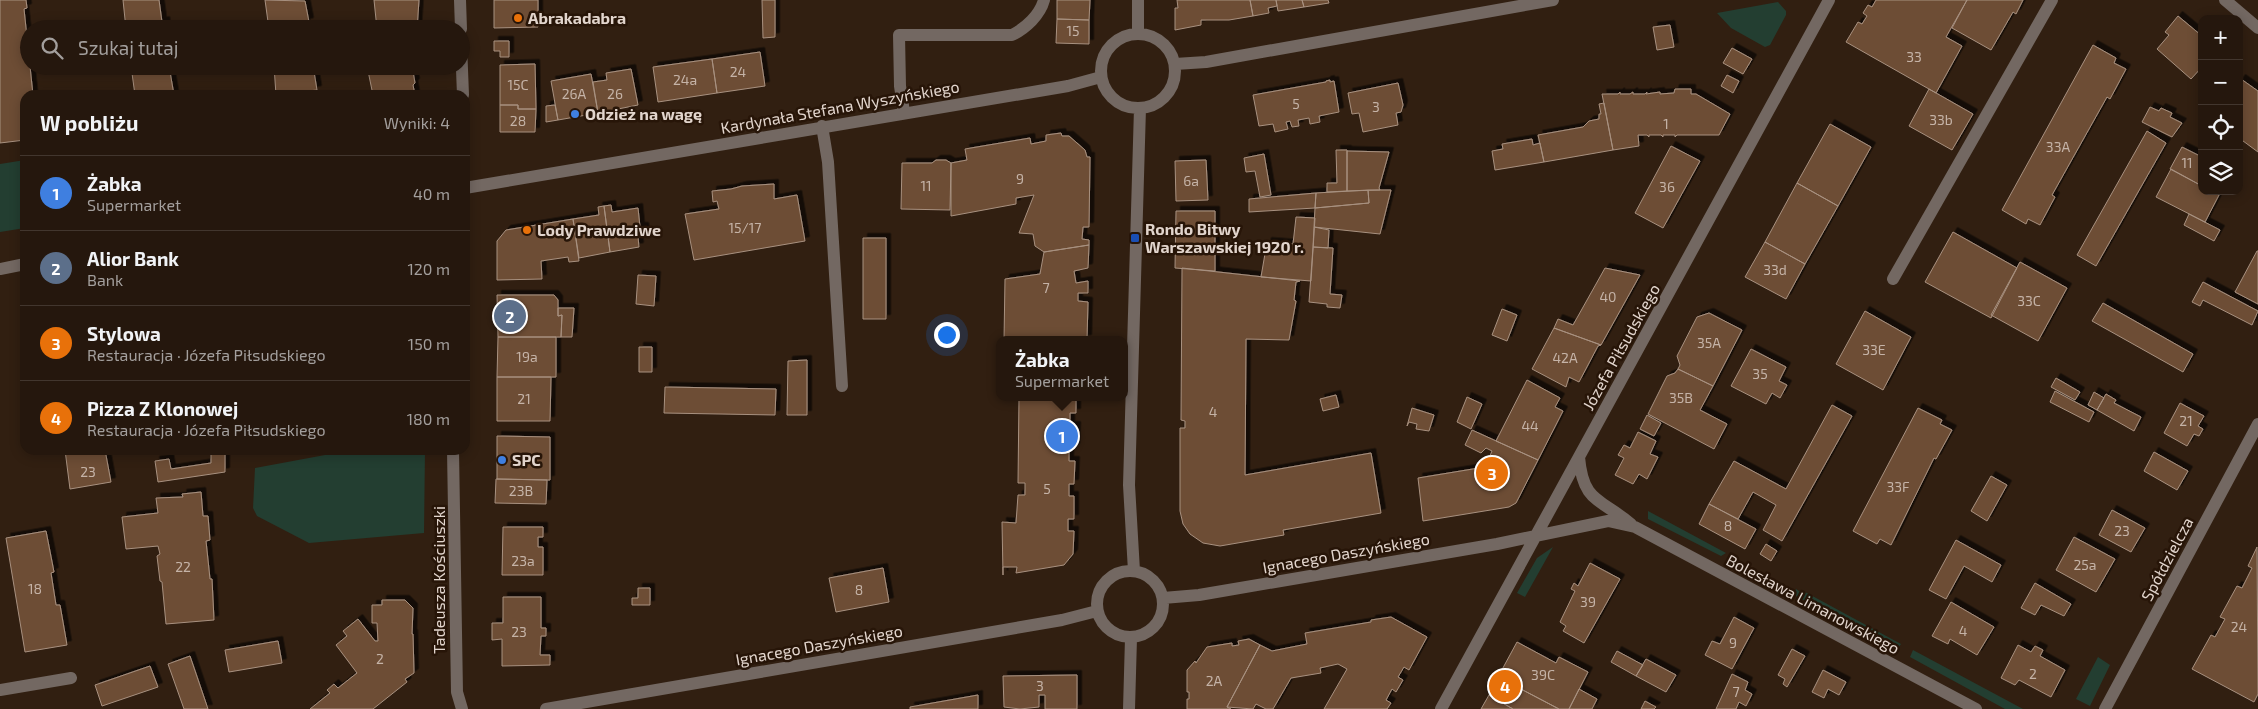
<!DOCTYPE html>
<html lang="pl">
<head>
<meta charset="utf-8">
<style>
	:root { --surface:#25170d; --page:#31241b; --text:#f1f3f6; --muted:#a39f9d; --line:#42362e; --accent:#8c9099 }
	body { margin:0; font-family:"Exo 2",sans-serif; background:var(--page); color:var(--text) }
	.controls { position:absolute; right:15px; top:15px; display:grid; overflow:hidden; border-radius:10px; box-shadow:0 2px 12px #0003 }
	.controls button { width:45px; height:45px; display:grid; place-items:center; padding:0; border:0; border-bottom:1px solid var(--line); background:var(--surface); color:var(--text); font:25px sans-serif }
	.you { position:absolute; left:946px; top:334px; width:18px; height:18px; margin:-12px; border:4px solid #fff; border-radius:50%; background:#1a73e8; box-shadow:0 0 0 8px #1a73e833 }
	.badge { display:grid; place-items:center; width:32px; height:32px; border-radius:50%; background:var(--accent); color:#fff; font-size:16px; font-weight:700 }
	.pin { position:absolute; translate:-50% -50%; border:2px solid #fff; box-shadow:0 1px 5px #0006 }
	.popup { position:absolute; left:996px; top:336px; width:132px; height:65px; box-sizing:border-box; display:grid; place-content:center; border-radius:10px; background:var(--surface); filter:drop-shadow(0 1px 4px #0005); font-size:16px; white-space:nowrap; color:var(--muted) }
	.popup b { font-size:19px; color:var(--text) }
	.popup::after { content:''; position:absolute; left:50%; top:100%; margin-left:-10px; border:10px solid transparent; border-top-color:var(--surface) }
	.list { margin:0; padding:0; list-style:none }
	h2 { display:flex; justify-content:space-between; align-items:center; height:65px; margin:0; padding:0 20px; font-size:21px }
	h2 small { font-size:16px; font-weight:400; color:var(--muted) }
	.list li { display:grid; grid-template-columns:32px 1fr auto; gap:15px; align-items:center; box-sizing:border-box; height:75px; padding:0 20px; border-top:1px solid var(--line) }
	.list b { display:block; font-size:19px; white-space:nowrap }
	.list p { margin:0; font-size:16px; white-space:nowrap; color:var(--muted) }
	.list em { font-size:16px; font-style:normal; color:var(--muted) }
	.icon { flex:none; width:28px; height:28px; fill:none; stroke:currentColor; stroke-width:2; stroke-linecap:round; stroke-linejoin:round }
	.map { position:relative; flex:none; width:2258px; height:709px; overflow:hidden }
	.search { position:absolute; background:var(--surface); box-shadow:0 2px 12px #0003; left:20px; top:20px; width:450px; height:55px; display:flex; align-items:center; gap:12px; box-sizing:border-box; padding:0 18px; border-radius:28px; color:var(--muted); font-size:19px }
	.panel { position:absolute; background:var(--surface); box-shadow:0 2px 12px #0003; left:20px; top:90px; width:450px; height:365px; border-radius:15px }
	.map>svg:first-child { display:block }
	.green { fill:#233e31 }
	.building { fill:#6d4d35; stroke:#a89180; filter:url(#shadow) }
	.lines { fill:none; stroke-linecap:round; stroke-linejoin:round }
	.minor { stroke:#736862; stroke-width:12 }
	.food-dot { fill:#e8710a; stroke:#271508; stroke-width:2 }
	.shop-dot { fill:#3f7fe0; stroke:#271508; stroke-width:2 }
	.transit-dot { fill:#1a4fb4; stroke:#271508; stroke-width:2 }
	.labels { text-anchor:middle; stroke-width:5; stroke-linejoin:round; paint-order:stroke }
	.number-label { font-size:14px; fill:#c5b3a7 }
	.poi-label { font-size:16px; font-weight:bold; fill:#e2d5cd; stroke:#271508; text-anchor:start }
	.street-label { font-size:16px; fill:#e2d5cd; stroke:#271508 }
</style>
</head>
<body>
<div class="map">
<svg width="2258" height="709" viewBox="0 0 2258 709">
	<defs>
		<filter id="shadow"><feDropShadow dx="4.5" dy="-4.5" stdDeviation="0" flood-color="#0009"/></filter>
	</defs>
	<rect width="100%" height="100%" fill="#311f11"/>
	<path class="green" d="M1778,2L1786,11V15L1770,45L1765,47L1731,28L1717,13Z
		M25,160V228L0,232V164Z
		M352,450H425L424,533L309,543L257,516L253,508L255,468Z
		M1648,511L1726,553L1721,556L1648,519Z
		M1553,547L1525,597L1517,593L1537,558Z
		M1796,589L1803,594L1805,592L1901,644L1897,650L1794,595Z
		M1913,650L2023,709H2005L1910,657Z
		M2098,657L2110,665L2090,706L2076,699Z"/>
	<path class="building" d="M0,0H26L27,8L24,9L33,95H25V140L0,143Z
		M123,0H159L162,22L165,21L166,29H126Z
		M265,0L305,1L309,22L305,23L306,29H269Z
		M374,0H419L417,29H377Z
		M494,0H538V27L494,28Z
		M762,0H775V37L763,38Z
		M1057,0H1090L1089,20L1057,19Z
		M1177,0H1250L1253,16L1229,20H1201V25L1175,30V8H1178Z
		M1250,0H1276L1277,6L1268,8L1269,13L1253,16Z
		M1276,0H1302L1304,7L1278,11Z
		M1302,0H1328L1329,3L1304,7Z
		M1876,0H1967L1946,37L1962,46L1936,93L1846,42L1858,22L1862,24L1867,16L1863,13L1868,5L1872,7Z
		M1967,0H2023L2016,14L2013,12L1991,50L1952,28Z
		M2178,16L2202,36V67L2191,79L2157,49L2169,35L2165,32Z
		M1057,19L1089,20V44L1056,43Z
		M1670,25L1674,47L1657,50L1653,27Z
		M494,41H509V57H500V51H494Z
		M2093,45L2116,58L2114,63L2126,69L2110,99L2107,97L2052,195L2055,197L2040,225L2028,219L2026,224L2002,210Z
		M1732,48L1752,59L1743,74L1723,63Z
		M760,52L765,86L717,93L712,59Z
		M712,59L717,93L658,102L653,67Z
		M535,64L536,109H518V105H500V65Z
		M131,66H169L174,95H135Z
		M274,66H313L317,90L300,92V95H276Z
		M367,66H412L415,83L413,85L415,95H373Z
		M631,69L638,105L598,113L593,82L607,80L606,73Z
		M591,74L598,113L558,120L551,81Z
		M1727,75L1739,81L1733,93L1721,86Z
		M2241,79L2258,91V152L2239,138V82Z
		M1330,80V82L1334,81L1339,112L1319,116L1320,122L1310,124L1309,118L1298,120L1299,126L1292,127L1290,121L1286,122L1288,129L1275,132L1273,124L1259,126L1253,95L1326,82V81Z
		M1398,83L1403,105L1401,112L1396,113L1398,125L1363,132L1359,113L1352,114L1348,93Z
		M1675,89H1691V94H1696L1730,114L1719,135H1677L1675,137V135H1663V137L1661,135H1649V137L1647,135H1638L1639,146L1613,150L1602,94H1618L1620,92V94H1630L1633,92V94H1645L1647,92L1646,94L1660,92V94L1674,93Z
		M1929,89L1973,114L1952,150L1909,126Z
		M1604,103L1613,150L1544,162L1538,135L1583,127L1589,121L1599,119V114H1601L1599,104Z
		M500,105H518V109H536L535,132H500Z
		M555,105L558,120L546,122V106Z
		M2150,107L2159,111L2161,108L2172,113L2170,117L2182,123L2172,137L2142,122Z
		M1830,124L1871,147L1838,206L1797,183Z
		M2147,131L2166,143L2096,266L2077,255Z
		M1061,133L1062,136H1069L1085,150L1087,157H1090L1089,227H1083L1082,239L1089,240V245L1044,252L1035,246L1033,234L1019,233L1034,195L1016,198V204L951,216V163L967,160L965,149L1030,138L1031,144L1046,141V135Z
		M1532,139L1533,145L1540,143L1544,162L1495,170L1492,151L1503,149L1502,144Z
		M1671,146L1700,161L1663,228L1635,213Z
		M2182,147L2202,157V186L2170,169Z
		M1336,150H1347V191L1327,192V183H1337Z
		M1347,151L1389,152L1379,188L1380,190L1347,191Z
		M1264,154L1271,195L1260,197L1255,171L1246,172L1244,158Z
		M936,160H946L951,163L950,210L901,209L902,163H932Z
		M1206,160L1208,200L1176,201L1175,161Z
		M2171,169L2202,186V191H2212L2219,195L2205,222L2156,197Z
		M1797,183L1838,206L1805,264L1765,242Z
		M774,184V199L797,195L805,241L694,260L685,214L719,209L717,201L713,202L712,191L731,189L742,186Z
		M1368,190H1391L1380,234L1314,227L1315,208L1369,203Z
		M1368,190L1369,203L1315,208L1316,193Z
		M1316,193L1315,208L1249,212V199Z
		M611,205L612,212L638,208L640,227H644L645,236L638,237L639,247L610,252L604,206Z
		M604,206L610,252L579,258L573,219L599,215L598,207Z
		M1176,211H1215V271L1175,268Z
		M2189,214L2220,230L2214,241L2184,225Z
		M1296,217L1315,218L1311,281L1261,277L1267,242L1293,244Z
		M573,219L579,261L569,262L568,257L541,261L542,279L497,280V241L506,230Z
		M1314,227L1329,230L1328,248L1313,247Z
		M1953,232L2017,268L1991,318L1925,282Z
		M863,238H886V319H863Z
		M1765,242L1805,264L1786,299L1745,277Z
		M1089,245L1088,268L1074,271L1076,283L1088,281V293H1078V301L1088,302L1087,339L1004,340L1005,279L1040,274L1044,252Z
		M1313,247L1333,248L1330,294L1342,295L1340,308L1327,307V304L1309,302Z
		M2257,251H2258V304L2235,292Z
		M2020,262L2067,288L2038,341L1991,315Z
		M1182,268L1300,281L1296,282L1294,300L1296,301L1289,340L1246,339L1245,475L1371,453L1381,513L1283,530L1284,535L1220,546L1203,543L1190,534L1183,524L1180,511V428H1185V421L1181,420Z
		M1605,268L1640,275L1601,345L1554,328L1558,319L1573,325Z
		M638,275L656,276L654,306L636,304Z
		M2203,282L2258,311L2252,325L2203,300L2200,306L2192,302Z
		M497,295H554L558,300V316L562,315L561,337H498Z
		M2103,303L2193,354L2183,372L2092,321Z
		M558,308H574L572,337H561L562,315L558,316Z
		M1502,309L1517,315L1507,341L1492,335Z
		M1865,311L1911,337L1883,390L1836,364Z
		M1709,313L1742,330L1713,386L1678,369L1680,365L1677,356L1697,317Z
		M1554,328L1601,345L1598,346L1579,382L1569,377L1566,387L1532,369Z
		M498,337H556V377H497Z
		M639,347H652V372H639Z
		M1751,349L1786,367L1779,381L1787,385L1780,398L1772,393L1766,404L1731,386Z
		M807,360V415H787L788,361Z
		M1678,369L1713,386L1700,410L1727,424L1714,449L1648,414L1667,376L1675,373Z
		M497,377H551L550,421H497Z
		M2056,378L2080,392L2075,400L2051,387Z
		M1527,380L1560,398L1555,407L1563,411L1538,460L1496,441Z
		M665,387L776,389L775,415L664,413Z
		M2055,391L2094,412L2089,422L2050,402Z
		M2094,392L2104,398L2097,410L2088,405Z
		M2106,394L2116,400L2114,403L2141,417L2134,431L2097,410Z
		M1336,395L1339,407L1323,411L1320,399Z
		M1019,397H1076V413H1070V426H1076L1075,448H1069V461H1075L1074,484H1069V496H1074V519H1068V531H1074L1073,554L1064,565L1016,573L1017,567H1003V575L1002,522L1016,523L1018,495H1025V483H1018Z
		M1467,397L1482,404L1471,429L1457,422Z
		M2180,403L2204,416L2198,426L2203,429L2199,436L2194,434L2187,446L2164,433Z
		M1832,405L1852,416L1782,541L1763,530L1776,505L1753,492L1738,519L1709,504L1734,461L1786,489Z
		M1412,408L1434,415L1429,431L1416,429L1417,424L1409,422L1407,426Z
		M1918,408L1942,420L1940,424L1952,430L1936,459L1934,458L1891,545L1880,539L1877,544L1853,531Z
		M1647,415L1661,423L1654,436L1640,429Z
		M1472,430L1538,460L1516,503L1509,507L1423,521L1418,478L1485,467L1492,451L1486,448L1481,453L1465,445Z
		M1638,432L1656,441L1650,454L1658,457L1647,479L1639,474L1633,484L1615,475L1624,458L1618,455L1624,445L1630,448Z
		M497,436L550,437V480L497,479Z
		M65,450H105L111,482L70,489Z
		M211,450H225V472L158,482L155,461L169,459L171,469L211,463Z
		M2154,452L2188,471L2177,490L2144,471Z
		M1991,476L2007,485L1987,521L1971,511Z
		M496,479L547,480L546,504L495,503Z
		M201,492L203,516H208L210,540L206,541L210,579H212L214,620L166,624L162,582L160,581L157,556L160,554L158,546L126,549L122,517L158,513L156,498L183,497L182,494Z
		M1709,504L1756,529L1745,549L1699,524Z
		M2112,510L2145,528L2131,552L2099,535Z
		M503,527H543V537H538V547H543V575H502Z
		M46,531L54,572L51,573L56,605H60L67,645L25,652L6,538Z
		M2074,537L2115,559L2096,592L2056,570Z
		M1956,540L2001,565L1992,582L1964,566L1946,599L1929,590Z
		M1766,544L1777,551L1771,561L1760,554Z
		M2257,547L2258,694L2254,702L2192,669L2211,635L2215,637L2225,619L2220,617L2237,586L2242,588L2252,568L2248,566Z
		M1590,563L1620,579L1584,643L1563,631L1566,626L1560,622L1575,591L1571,589L1574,583L1578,586Z
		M883,568L889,602L836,612L829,578Z
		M2035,583L2071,604L2064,616L2041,605L2035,615L2021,608Z
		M638,588H650V605H632V598H638Z
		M503,597H541V628H546V636H541L540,655H550V665L502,666V639L492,640V623H503Z
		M382,600H405L413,608L412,634H413L414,673L405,679L407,682L373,709H310L330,693L327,690L334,684L338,688L357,673L336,645L347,636L343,631L358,619L375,641H378L377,623H372V605H382Z
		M1951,602L1994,627L1977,655L1950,639L1948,644L1932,636Z
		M1391,617L1427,637L1409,670L1404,667L1398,677L1403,680L1396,692L1392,689L1386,700L1391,703L1387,709H1324L1347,669L1338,664L1320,668L1321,673L1291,678L1273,709H1266L1256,704L1253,709L1227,707L1260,645L1272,651L1307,644L1305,633L1371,622V620Z
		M1734,617L1754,628L1732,669L1705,655L1712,641L1720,644Z
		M1249,639L1260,645L1227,707L1231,709H1187V699H1189V692H1187V670L1195,661L1196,663L1207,647L1232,643V646L1239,645L1238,641Z
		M278,641L282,663L229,672L225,650Z
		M1517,642L1556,663L1559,657L1588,672L1569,709H1559L1498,677Z
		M2018,645L2031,652L2035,646L2043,650L2040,656L2065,670L2051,697L2019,680L2015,685L2001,678Z
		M1792,649L1805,656L1787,687L1783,684L1785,679L1778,675Z
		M1617,651L1643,665L1636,676L1611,662Z
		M190,656L208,709H184L168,664Z
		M1646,659L1676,675L1666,692L1636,676Z
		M150,666L158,687L102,706L95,685Z
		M1823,670L1846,682L1839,695L1828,689L1824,698L1812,692Z
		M1732,674L1748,682L1745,690L1752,694L1746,706L1739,702L1736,709H1716Z
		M1077,675V709H1045V695H1039V707L1020,709L1004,707L1003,676Z
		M1498,677L1559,709H1513L1489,695Z
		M1579,689L1597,699L1592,709H1569Z
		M978,695V709H910V707Z
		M1489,695L1513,709H1481Z
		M1645,701L1656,707L1654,709H1641Z"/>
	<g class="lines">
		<path class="minor" d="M460,0L461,29
			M1138,0V34
			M2225,0L2258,28
			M1101 71a37 37 0 1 1 74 0a37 37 0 1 1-74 0Z
			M461,44L463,95
			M1175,64L1206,62L1553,0
			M904,112L900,86L899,35H1012C1026,28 1040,15 1044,0
			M822,126L828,162L842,386
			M465,188L1068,86L1101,77
			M0,269L25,264
			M1893,279L2052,0
			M453,450L457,692L462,709
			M1579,457C1583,503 1600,498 1631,524
			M1134,571L1129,485L1140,108
			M1097 604a33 33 0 1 1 66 0a33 33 0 1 1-66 0Z
			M1163,598L1199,595L1497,544L1608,521L1635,527L1976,709
			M0,690L71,678
			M546,709L1062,620L1097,611
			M1129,709L1131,638
			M1441,709L1829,0
			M2105,709L2258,424"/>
	</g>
	<g class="food-dot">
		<circle cx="518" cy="18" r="5"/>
		<circle cx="527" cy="230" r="5"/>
	</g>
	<g class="shop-dot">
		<circle cx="575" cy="114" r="5"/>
		<circle cx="502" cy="460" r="5"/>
	</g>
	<rect class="transit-dot" x="1130" y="233" width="10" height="10" rx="2.5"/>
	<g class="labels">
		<g class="number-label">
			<text x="1073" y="36">15</text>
			<text x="1914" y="62">33</text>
			<text x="738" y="77">24</text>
			<text x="685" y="85">24a</text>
			<text x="518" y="90">15C</text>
			<text x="574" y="99">26A</text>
			<text x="615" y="99">26</text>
			<text x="1296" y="109">5</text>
			<text x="1376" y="112">3</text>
			<text x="1941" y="125">33b</text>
			<text x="518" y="126">28</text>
			<text x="1666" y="129">1</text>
			<text x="2058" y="152">33A</text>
			<text x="2187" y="168">11</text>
			<text x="1020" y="184">9</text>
			<text x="1191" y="186">6a</text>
			<text x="926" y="191">11</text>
			<text x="1667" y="192">36</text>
			<text x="745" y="233">15/17</text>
			<text x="1775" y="275">33d</text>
			<text x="1046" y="293">7</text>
			<text x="1608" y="302">40</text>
			<text x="2029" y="306">33C</text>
			<text x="1709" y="348">35A</text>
			<text x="1874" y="355">33E</text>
			<text x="527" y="362">19a</text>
			<text x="1565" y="363">42A</text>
			<text x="1760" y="379">35</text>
			<text x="1681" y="403">35B</text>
			<text x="524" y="404">21</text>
			<text x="1213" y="417">4</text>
			<text x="2186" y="426">21</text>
			<text x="1530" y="431">44</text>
			<text x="88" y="477">23</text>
			<text x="1898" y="492">33F</text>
			<text x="1047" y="494">5</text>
			<text x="521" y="496">23B</text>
			<text x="1728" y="531">8</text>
			<text x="2122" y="536">23</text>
			<text x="523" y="566">23a</text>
			<text x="2085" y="570">25a</text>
			<text x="183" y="572">22</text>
			<text x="35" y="594">18</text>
			<text x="859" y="595">8</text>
			<text x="1588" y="607">39</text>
			<text x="2239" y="632">24</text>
			<text x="1963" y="636">4</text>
			<text x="519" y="637">23</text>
			<text x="1733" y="648">9</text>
			<text x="380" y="664">2</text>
			<text x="2033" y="679">2</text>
			<text x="1543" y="680">39C</text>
			<text x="1214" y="686">2A</text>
			<text x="1040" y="691">3</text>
			<text x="1736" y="697">7</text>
		</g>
		<g class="poi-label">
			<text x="528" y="24">Abrakadabra</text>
			<text x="585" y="120">Odzież na wagę</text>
			<text x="1145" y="235">Rondo Bitwy<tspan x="1145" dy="18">Warszawskiej 1920 r.</tspan></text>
			<text x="537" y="236">Lody Prawdziwe</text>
			<text x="512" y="466">SPC</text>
		</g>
		<g class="street-label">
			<text transform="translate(840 107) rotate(-10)" y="6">Kardynała Stefana Wyszyńskiego</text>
			<text transform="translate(1621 347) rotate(-61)" y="6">Józefa Piłsudskiego</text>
			<text transform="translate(1346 553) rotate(-10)" y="6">Ignacego Daszyńskiego</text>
			<text transform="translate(2167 559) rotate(-62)" y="6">Spółdzielcza</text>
			<text transform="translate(439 580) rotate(-90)" y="6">Tadeusza Kościuszki</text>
			<text transform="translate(1813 604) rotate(28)" y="6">Bolesława Limanowskiego</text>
			<text transform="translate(819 645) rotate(-10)" y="6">Ignacego Daszyńskiego</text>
		</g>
	</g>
</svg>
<div class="controls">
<button>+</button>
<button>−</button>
<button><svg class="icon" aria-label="locate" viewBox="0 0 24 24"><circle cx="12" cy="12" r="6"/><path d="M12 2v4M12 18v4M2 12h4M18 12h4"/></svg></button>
<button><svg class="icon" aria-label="layers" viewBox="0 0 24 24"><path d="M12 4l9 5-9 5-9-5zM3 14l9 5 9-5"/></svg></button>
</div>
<div class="you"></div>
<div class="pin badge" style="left:1062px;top:436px;background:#3f7fe0">1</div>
<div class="popup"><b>Żabka</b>Supermarket</div>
<div class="pin badge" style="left:510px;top:316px;background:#5c6f8a">2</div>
<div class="pin badge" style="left:1492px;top:473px;background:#e8710a">3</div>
<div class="pin badge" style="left:1505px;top:686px;background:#e8710a">4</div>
<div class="search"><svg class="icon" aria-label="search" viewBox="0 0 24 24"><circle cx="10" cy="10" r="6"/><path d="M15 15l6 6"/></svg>Szukaj tutaj</div>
<section class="panel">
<h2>W pobliżu<small>Wyniki: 4</small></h2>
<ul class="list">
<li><span class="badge" style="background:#3f7fe0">1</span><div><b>Żabka</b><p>Supermarket</p></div><em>40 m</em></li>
<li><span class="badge" style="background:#5c6f8a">2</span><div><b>Alior Bank</b><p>Bank</p></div><em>120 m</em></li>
<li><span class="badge" style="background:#e8710a">3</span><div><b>Stylowa</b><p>Restauracja · Józefa Piłsudskiego</p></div><em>150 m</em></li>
<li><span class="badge" style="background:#e8710a">4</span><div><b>Pizza Z Klonowej</b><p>Restauracja · Józefa Piłsudskiego</p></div><em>180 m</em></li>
</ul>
</section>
</div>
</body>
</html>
